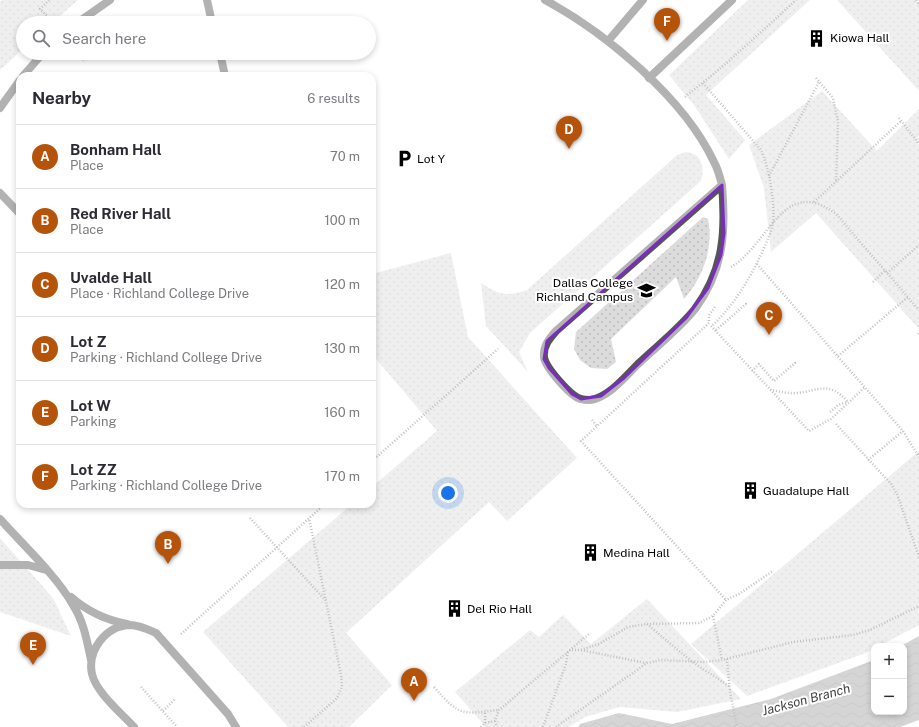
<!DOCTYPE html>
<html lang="en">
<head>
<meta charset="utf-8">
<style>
	:root { --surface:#fff; --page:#f7f7f7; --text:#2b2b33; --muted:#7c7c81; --line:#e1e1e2; --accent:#b45309 }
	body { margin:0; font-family:"Public Sans",sans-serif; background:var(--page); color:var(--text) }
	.controls { position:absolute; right:12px; bottom:12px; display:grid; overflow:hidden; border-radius:8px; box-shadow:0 2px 6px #0003 }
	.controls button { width:36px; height:36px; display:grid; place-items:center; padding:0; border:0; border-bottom:1px solid var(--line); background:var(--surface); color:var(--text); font:20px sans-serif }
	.you { position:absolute; left:448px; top:493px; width:14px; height:14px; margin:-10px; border:3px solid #fff; border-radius:50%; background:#1a73e8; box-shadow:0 0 0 6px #1a73e833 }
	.badge { display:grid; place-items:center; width:26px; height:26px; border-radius:50%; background:var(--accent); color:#fff; font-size:13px; font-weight:700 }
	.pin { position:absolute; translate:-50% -33px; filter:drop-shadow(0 1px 2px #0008) }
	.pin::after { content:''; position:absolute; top:21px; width:14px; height:12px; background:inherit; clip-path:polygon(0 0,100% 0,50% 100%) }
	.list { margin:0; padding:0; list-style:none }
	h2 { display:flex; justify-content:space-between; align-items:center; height:52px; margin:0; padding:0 16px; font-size:17px }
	h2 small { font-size:13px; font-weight:400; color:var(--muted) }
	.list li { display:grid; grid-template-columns:26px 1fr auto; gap:12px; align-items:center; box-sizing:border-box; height:64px; padding:0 16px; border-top:1px solid var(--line) }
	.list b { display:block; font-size:15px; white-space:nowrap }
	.list p { margin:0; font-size:13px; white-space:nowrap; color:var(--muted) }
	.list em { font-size:13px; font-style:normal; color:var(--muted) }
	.icon { flex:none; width:22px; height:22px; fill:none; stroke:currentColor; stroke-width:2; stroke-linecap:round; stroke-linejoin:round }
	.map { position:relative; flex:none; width:919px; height:727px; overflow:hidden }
	.search { position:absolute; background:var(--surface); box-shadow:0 2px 6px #0003; left:16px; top:16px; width:360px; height:44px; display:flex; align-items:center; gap:10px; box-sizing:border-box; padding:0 14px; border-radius:22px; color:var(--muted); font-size:15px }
	.panel { position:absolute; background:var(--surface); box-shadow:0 2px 6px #0003; left:16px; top:72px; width:360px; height:436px; border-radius:12px }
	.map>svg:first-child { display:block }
	.grass { fill:url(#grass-dots) }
	.water { fill:url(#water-waves) }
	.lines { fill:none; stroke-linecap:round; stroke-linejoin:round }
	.path { stroke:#777; stroke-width:2.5; stroke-dasharray:1 2; stroke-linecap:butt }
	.lane { stroke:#555; stroke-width:8 }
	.street { stroke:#555; stroke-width:8 }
	.marked { fill:none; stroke:#7b2cbf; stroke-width:3; stroke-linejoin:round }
	.labels { text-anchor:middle; stroke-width:4; stroke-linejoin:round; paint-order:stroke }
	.poi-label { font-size:12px; fill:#000; stroke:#fff; text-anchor:start }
	.water-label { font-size:13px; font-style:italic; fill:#444; stroke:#fff }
</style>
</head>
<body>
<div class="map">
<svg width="919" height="727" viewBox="0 0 919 727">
	<defs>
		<pattern id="grass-dots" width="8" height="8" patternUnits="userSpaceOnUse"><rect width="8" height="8" fill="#dcdcdc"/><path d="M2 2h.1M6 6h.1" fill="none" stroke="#bbb" stroke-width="1.8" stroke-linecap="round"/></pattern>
		<pattern id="water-waves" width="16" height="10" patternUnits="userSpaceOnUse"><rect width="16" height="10" fill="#a3a3a3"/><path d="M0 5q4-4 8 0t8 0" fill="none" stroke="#8b8b8b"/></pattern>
	</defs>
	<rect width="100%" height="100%" fill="#fff"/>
	<path class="grass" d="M2,0H78L52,23H23V49L0,70V2Z
		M748,0H810L706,95L745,140L729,159L694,105L669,75Z
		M837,0H919V91Z
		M822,91L877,151L919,109V329L816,213L771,252L764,188L749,145Z
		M686,152C702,153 705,168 701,181L530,333L519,352L528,372L486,326L481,283C500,295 505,297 527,290L677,155Z
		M703,217L708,219C714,247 703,278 684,299L676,277L611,339L616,362L607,369L591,368L580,360L574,349L576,332Z
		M451,253L468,337L577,458L507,521L489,502L346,633L392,685L349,727H288L203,632L352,504H372V487L437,431L372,354V274Z
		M919,451V625L879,646H874V649L863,654L747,696L691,644Z
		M0,538L53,598L71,636L0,612Z
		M647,599L741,699L677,712L620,707L585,717L569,727H486L455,692L530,630L539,637L563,615L591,644Z"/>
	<path class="water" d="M919,636V720L900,727H578L580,724L619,713L672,724L771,699L874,660V712H904V646H901Z"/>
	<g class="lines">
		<path class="path" d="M49,0L40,9L52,21
			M916,0L919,4
			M77,53L82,60L106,55
			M816,78L833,98L838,122L836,181
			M703,83L761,150C769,167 775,202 773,222C772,231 768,239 764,248C751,277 735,304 712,326
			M685,97L728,62L796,0
			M899,118L919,144
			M769,176L819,82
			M814,202L901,121
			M757,264L903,431L919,457
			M731,267C769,245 783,174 836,214L919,310
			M887,273L919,245
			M873,282L885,270
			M715,307L709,315V323L581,441L726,600
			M711,326L809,431L831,419L865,387
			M716,330L746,304L747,306
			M918,334L919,333
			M838,356L908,297
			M752,371L759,364L774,381L795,363L794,361
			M770,390C779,391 787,394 796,393C820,391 828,380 848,402
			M830,412L838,405L847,402
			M592,420L597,426
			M836,424L891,484L897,494L919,557
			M868,460L903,431
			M372,461L498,349
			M250,518L326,601
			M713,616L722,660
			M647,624L691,661L729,686
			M181,634L325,504
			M569,650H581L646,663
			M581,650L599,644L628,627L647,624L699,623L713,616L726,600L739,594L773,571
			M727,659L730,692L737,727
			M141,687L177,727
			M434,687C460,717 462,714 499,710
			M163,711L175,699
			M495,721L497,727
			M485,723V712
			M304,727L337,698L342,687L341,675L309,518
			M481,727L485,723L495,721L499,710L589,634
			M543,727L566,664L568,651
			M556,727L647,663L661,660L704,662L722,660L793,642L853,635L870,630L919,606"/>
		<path class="lane" d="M207,0L212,23
			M608,41L643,0
			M220,53L225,76
			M649,78L732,0
			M0,193L20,214
			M0,519C23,545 56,575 73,605C84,622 87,641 91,660
			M0,565H28L46,570
			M71,597C87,611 106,620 127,624
			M134,727C121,713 96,692 92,674C87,651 105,626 130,625C139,625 147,629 156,633L228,714L236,727"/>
		<path class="street" d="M545,0C606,33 684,98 714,162C718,169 720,177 722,185
			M77,23L110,0
			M23,76L43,53
			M0,108L20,80
			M722,185C726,231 724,270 695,309C679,329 657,346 638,364C626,376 608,398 590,400C588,400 584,400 581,399C571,397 545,367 544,357C543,346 549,339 556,331Z"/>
	</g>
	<path d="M0 0H919V727H0ZM722,185L724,233L721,255L708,288L686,318L624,378L601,396L581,399L572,394L549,368L544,359L547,341Z" fill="#fff" fill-opacity=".55" fill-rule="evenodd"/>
	<path class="marked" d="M722,185L724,233L721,255L708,288L686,318L624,378L601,396L581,399L572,394L549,368L544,359L547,341Z"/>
	<defs>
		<symbol id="building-bare" viewBox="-9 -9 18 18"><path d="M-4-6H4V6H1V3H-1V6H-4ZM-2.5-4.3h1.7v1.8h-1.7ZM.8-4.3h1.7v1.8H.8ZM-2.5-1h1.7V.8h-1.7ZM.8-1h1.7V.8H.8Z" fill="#000" stroke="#fff" stroke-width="2.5" paint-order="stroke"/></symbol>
		<symbol id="parking-bare" viewBox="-9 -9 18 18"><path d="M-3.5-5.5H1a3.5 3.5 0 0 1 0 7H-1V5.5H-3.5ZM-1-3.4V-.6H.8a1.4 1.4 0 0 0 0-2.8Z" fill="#000" stroke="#fff" stroke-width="2.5" paint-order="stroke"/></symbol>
		<symbol id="university-bare" viewBox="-9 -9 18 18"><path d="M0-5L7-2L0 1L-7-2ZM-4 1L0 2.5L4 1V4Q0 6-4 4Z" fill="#000" stroke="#fff" stroke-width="2.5" paint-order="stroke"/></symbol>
	</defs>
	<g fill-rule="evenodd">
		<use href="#building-bare" x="804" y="26" width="25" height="25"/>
		<use href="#parking-bare" x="392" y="146" width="25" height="25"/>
		<use href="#university-bare" x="634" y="278" width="25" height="25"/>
		<use href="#building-bare" x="738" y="478" width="25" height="25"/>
		<use href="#building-bare" x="578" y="540" width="25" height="25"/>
		<use href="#building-bare" x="442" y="596" width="25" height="25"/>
	</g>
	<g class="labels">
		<g class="poi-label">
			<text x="830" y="42">Kiowa Hall</text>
			<text x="417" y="163">Lot Y</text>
			<text x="633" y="287" text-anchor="end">Dallas College<tspan x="633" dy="14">Richland Campus</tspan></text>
			<text x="763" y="495">Guadalupe Hall</text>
			<text x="603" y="557">Medina Hall</text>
			<text x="467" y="613">Del Rio Hall</text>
		</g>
		<g class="water-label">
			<text transform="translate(806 699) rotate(-15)" y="5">Jackson Branch</text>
		</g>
	</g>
</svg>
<div class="controls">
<button>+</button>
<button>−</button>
</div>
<div class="you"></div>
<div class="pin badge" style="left:414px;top:701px">A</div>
<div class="pin badge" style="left:168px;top:564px">B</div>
<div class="pin badge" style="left:769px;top:335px">C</div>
<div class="pin badge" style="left:569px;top:149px">D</div>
<div class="pin badge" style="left:33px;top:665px">E</div>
<div class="pin badge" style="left:667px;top:41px">F</div>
<div class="search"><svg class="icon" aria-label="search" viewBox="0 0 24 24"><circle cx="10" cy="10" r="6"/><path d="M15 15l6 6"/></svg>Search here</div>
<section class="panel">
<h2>Nearby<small>6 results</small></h2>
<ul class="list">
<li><span class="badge">A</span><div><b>Bonham Hall</b><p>Place</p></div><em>70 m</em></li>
<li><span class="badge">B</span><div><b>Red River Hall</b><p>Place</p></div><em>100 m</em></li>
<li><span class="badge">C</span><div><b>Uvalde Hall</b><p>Place · Richland College Drive</p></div><em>120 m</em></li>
<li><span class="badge">D</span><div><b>Lot Z</b><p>Parking · Richland College Drive</p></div><em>130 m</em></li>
<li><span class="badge">E</span><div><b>Lot W</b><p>Parking</p></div><em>160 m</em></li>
<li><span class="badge">F</span><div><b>Lot ZZ</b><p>Parking · Richland College Drive</p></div><em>170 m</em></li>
</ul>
</section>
</div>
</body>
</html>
